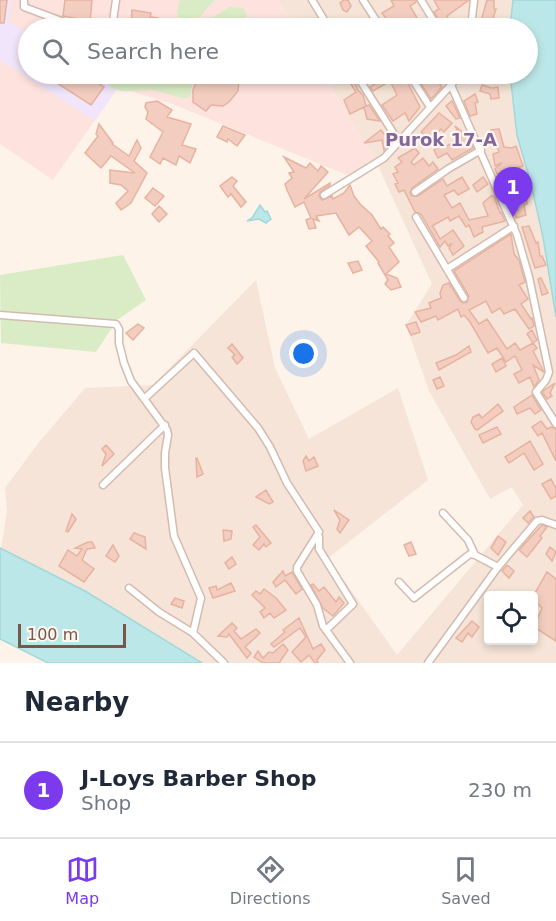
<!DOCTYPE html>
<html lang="en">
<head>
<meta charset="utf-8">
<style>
	:root { --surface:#fff; --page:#f6f6f7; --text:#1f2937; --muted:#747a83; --line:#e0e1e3; --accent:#7c3aed }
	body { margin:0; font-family:"DejaVu Sans",sans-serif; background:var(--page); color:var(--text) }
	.controls { position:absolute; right:18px; bottom:18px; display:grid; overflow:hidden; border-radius:6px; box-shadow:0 3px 9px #0003 }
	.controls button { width:54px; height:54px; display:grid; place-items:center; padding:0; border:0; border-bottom:2px solid var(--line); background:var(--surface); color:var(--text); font:30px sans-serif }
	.scale { position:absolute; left:18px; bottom:15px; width:108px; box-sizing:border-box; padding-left:6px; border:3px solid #79564b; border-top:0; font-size:16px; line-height:21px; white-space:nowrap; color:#79564b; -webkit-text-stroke:4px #fff7f0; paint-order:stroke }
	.you { position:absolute; left:304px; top:354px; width:21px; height:21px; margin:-15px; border:4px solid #fff; border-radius:50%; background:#1a73e8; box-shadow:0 0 0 9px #1a73e833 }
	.badge { display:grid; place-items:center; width:39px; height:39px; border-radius:50%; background:var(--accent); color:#fff; font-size:20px; font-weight:700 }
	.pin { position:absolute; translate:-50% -50px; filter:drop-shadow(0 2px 3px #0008) }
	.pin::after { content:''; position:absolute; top:32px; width:21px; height:18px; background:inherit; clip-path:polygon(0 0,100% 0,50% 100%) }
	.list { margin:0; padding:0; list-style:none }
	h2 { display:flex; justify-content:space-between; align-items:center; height:78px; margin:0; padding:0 24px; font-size:26px }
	h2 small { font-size:20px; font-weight:400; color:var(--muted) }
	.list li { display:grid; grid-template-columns:39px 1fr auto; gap:18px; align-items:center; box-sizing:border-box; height:96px; padding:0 24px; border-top:2px solid var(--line) }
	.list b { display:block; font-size:22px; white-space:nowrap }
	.list p { margin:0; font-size:20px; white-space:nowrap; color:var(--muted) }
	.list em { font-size:20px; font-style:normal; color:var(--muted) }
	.icon { flex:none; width:33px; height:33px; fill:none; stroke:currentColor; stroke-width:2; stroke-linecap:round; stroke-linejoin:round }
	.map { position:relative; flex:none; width:556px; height:663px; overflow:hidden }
	.search { position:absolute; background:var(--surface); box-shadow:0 3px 9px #0003; left:18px; right:18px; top:18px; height:66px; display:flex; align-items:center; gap:15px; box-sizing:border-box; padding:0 21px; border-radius:33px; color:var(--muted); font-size:22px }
	.sheet { height:174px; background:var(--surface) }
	nav { display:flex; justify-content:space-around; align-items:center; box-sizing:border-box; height:84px; border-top:2px solid var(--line); background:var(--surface); font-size:16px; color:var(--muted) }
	nav a { display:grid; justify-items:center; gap:3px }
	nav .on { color:var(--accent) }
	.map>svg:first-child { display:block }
	.residential { fill:#f5e4d7; fill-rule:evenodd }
	.commercial { fill:#fde2dd }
	.education { fill:#f0e5fa }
	.green { fill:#daecc6 }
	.water { fill:#bce7e8; stroke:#a2d8da; stroke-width:1.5 }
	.building { fill:#f3cec0; stroke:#e7b29f; stroke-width:1.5 }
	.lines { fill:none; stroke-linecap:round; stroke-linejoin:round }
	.minor-casing { stroke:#d3bbb0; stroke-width:9 }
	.minor { stroke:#fff; stroke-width:6 }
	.labels { text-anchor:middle; stroke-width:4.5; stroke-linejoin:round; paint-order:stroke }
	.neighbourhood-label { font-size:18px; font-weight:bold; fill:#84679c; stroke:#fff7f0 }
</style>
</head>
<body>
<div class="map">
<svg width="556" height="663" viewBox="0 0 556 663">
	<rect width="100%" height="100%" fill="#fdf3e9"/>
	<path class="residential" d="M279,0H513L510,28H296Z
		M323,74H510L512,99L543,237L556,317V663H202L85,591L1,549L7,511L5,488L37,445L85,388L153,385L256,280L275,368L309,439L398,388L428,480L328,558L397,655L523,505L512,487L490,499L429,391L406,325L432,284L375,159ZM488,596H534V640H488Z"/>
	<path class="commercial" d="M0,0H279L296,28H28V74H323L375,159L347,175L170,103L118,87L53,180L0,144Z"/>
	<path class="education" d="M0,0H11L9,22L28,34V74H95L118,87L95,121L0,60Z"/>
	<path class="green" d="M180,0H215L192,25L181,23L177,13Z
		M230,7L243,8L247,16L238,28H195Z
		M101,74L128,81L146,74H198L191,89V97C178,100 166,92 153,90C141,89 125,94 114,89C108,86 104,80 101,74Z
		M123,255L146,300L117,320L96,352L1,343L0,275Z"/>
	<path class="water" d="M513,0H556V317L543,237L531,184L517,135L510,74H528V28H510Z
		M260,205L265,212L267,211L271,219L266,223L259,219L247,221L252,218Z
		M0,548L85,591L202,663H48L0,639Z"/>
	<path class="building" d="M0,0H7L4,23H0Z
		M65,0H92L90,21L63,16Z
		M344,0H348L351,6L347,12L343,10L340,3Z
		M391,0H416V2L410,6L421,25L428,22L432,28H387L384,23L388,21L382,13L394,6Z
		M434,0H469L447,16L453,28H443L434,12L439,9Z
		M487,0H494V9H496L490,28H479Z
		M132,10L151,13L150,17L158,18L157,28H131Z
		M43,74H84L104,87L91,105Z
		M200,74H236L237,80L239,81L238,91L229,102L223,106L211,105L206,111L193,102V90Z
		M343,74H351L358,90L363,95L366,106L350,114L344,100L356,92L347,78L341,81L339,76Z
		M381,74H403L420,107L409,121L405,113L393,121L382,105L397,95L390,81L373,91L370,87L384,78Z
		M417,74H450L440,85L442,87L431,99L418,79L420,78Z
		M482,85L492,88L498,87L499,98L491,99L490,94L480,91Z
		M475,94L478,102L475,103L477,114L470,116L464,101Z
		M157,101L172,110L167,117L191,124L182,145L196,149L190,163L179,156L176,165L163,158L160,164L150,157L163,132L146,119L148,112L145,107L146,103Z
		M452,101L453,103L460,118L456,119L446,106Z
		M369,105L380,121L367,119L364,107Z
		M439,113L452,123L444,132L441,129L430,141L421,132Z
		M99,124L113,143L112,144L129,156L137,140L141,148L134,161L147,173L131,203L121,210L116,203L128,191L121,185L110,183V170L135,173L111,156L101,168L85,153L98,136L96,134Z
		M223,126L245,135L237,146L228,139L227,142L217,137Z
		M455,126L465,134L466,133L473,148L452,160L447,153L438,158L434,150L443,143L447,146L461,137Z
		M499,129L504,147L512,148L516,146L523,166L497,174L495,169L502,163L495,166L493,154L499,152L491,130Z
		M381,130L390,141L384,150L382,140L364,143Z
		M415,148L419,153L411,162L414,165L423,158L429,166L433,162L438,169L412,188L410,193L412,196H418L443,179L447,186L462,177L469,189L458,195L454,190L444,195L452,208L460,203L469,220L488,216L483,203L491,196H494L500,213L501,212L505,221L482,227L483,232L474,237L469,225L466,227L459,216L450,221L448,217L432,226L434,228L440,239L453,230L464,246L453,255L449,248L452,243L448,246L445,241L440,247L421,214L415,212L404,190L399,192L395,184L398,183L393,174L398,172L395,167L402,162L398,158Z
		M284,157L306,168L310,163L318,171L321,166L328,172L304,199L330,183V185L320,192L319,196L322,200L332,196L333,199L344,193L350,185L354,196L360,204L372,215L381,229L383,227L390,234L388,236L394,243L389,247L399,262L386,274L397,278L401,287L391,290L385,284L388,280L378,263L379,262L366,246L372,241L359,227L349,235L336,213L316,216L319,221L313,219L316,228L309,229L306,220L311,218L304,202L295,207L287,190L285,184L292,178L289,173L294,172Z
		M232,177L237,181L233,186L246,202L241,207L231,194L228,197L220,186Z
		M483,177L488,184L477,192L473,185Z
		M525,184L527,204L524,205L526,215L516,218L514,211L518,210L515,198L512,199L511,189Z
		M153,188L164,196L155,206L145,198Z
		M159,206L167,214L159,222L152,214Z
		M529,226L536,243L538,242L540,256H542L546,265L535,268L522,227Z
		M511,234L514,254L519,260L525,282L519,285L528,299L521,304L531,319L532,318L534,326L529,329L515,309L504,314L500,308L492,313L486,301L469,310L479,324L487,319L507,349L515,343L520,350L533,343L537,348L533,351L544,372L533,365L539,380L534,387L530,377L519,383L514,374L522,370L515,356L506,362L497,348L488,353L470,322L464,315L461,317L458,309L438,320L436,316L421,322L415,312L431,308L429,303L441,298L440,293L443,285L449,283L460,301L463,303L467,302L469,296L454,271Z
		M358,261L362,270L353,273L348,263Z
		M541,278L548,293L542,295L538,279Z
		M416,322L420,332L411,335L406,325Z
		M138,324L144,328L133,340L126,333Z
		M532,330L537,340L533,343L527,334Z
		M232,344L243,358L237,364L232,357L235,355L228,348Z
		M469,346L471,352L439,370L436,363L456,355Z
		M502,358L506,366L496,372L492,364Z
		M440,377L444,386L437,389L433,380Z
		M555,383L550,393L552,396L547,399L542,392Z
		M532,395L541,410L535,414L530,408L517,414L514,407Z
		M498,404L503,411L477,430L475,429L471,422L473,417L479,414L482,418Z
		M541,421L547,429L551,427L556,429V461L542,433L538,436L532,427Z
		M497,427L501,434L483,443L479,435Z
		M530,441L543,464L534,470L524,453L509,463L505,457Z
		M106,445L114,454L102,466L106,454L102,449Z
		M306,456L309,461L314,457L318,466L306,471L303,461Z
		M196,458H197L203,474L197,477Z
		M551,479L556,488V496L551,499L542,484Z
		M266,490L273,502L269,504L256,497Z
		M334,510L349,520L340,533L337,529L340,520Z
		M530,511L534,517L528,523L523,518Z
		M72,514L76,519L68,532L66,531Z
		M256,525L271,543L266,547L264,544L259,550L253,545L260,537L253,527Z
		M542,525L547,527L540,536L542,538L527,557L519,550Z
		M223,530L232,531L231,539L224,541Z
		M134,533L145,537L146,549L130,539Z
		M498,536L506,542L498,555L491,548Z
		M88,542H92L95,548L87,549L82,560L94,569L84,582L59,566L68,550L77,556L82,549L75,548Z
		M411,542L416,554L409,556L404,545Z
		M113,545L119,556L115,562L106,556Z
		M550,547L556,552L552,561L546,554Z
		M232,557L236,564L229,569L225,563Z
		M507,565L514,571L509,578L502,571Z
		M283,571L285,576L292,572L302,589L296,594L285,580L276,587L273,582Z
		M547,572L556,579V641L534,627L542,608L534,600V595Z
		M231,583L235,591L213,598L209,588L216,586L217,590Z
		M313,584L319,591L324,587L336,602L339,597L344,603L333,616L323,608L311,585Z
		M264,589L276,598L286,610L274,618L270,613L264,618L260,612L265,608L252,595L256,591L260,594Z
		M175,598L184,601L182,608L171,604Z
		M299,618L313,649L321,644L325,650L317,660L318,663H315L309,655L301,662L292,652L306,637L300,628L274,647L271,644L285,632L283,630Z
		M472,621L479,627L472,637L468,633L462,642L456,638Z
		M232,623L237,628L234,631L241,639L256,629L260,633L245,647L251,653L247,658L229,634L227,637L218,636Z
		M283,644L288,650L279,663H263L254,657L258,651L263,658L269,652L273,653Z"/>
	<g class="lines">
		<defs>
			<path id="minor" d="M24,0V7L80,28
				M312,0L329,28
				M363,0L381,28
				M421,0L438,28
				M112,28L116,0
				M471,28L474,0
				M356,74L399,142
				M409,74L430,107
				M451,85L517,235L529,277L549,372L546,380L536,392L556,424
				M415,192L448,169L481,150
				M324,195L384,158L451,85L460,74
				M416,217L464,298
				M447,269L514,226
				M0,315L116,324L119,329V343L124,363L131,381L167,430L168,435L165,453V468L174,536L201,598L193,633
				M144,399L194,353L258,428L270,447L287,483L319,532L297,567V571L317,605L323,626L350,663
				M103,485L165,425
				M443,513L468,540L475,555
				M319,537V549L353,604L326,630
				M399,582L414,598L470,554L475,555L498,567
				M129,588L159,612L193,633L224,663
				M428,663L498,567L537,521L542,520L556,525"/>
		</defs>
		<use href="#minor" class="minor-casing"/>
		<use href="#minor" class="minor"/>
	</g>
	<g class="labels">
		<g class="neighbourhood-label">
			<text x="441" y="146">Purok 17-A</text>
		</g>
	</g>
</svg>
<div class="controls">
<button><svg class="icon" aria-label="locate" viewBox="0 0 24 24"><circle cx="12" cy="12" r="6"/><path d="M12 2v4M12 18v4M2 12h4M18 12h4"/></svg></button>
</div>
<div class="scale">100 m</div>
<div class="you"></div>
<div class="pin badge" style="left:513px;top:217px">1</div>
<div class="search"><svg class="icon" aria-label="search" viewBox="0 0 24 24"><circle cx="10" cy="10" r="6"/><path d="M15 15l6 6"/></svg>Search here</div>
</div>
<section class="sheet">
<h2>Nearby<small></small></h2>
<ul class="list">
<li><span class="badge">1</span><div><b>J-Loys Barber Shop</b><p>Shop</p></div><em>230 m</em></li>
</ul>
</section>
<nav>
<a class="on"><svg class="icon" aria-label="map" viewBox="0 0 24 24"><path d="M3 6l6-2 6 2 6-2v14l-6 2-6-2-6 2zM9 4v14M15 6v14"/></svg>Map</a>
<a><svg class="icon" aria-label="directions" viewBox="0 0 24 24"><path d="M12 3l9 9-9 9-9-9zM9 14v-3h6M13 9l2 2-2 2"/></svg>Directions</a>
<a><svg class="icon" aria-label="saved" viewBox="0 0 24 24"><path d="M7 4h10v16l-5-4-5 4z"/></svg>Saved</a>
</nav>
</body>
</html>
